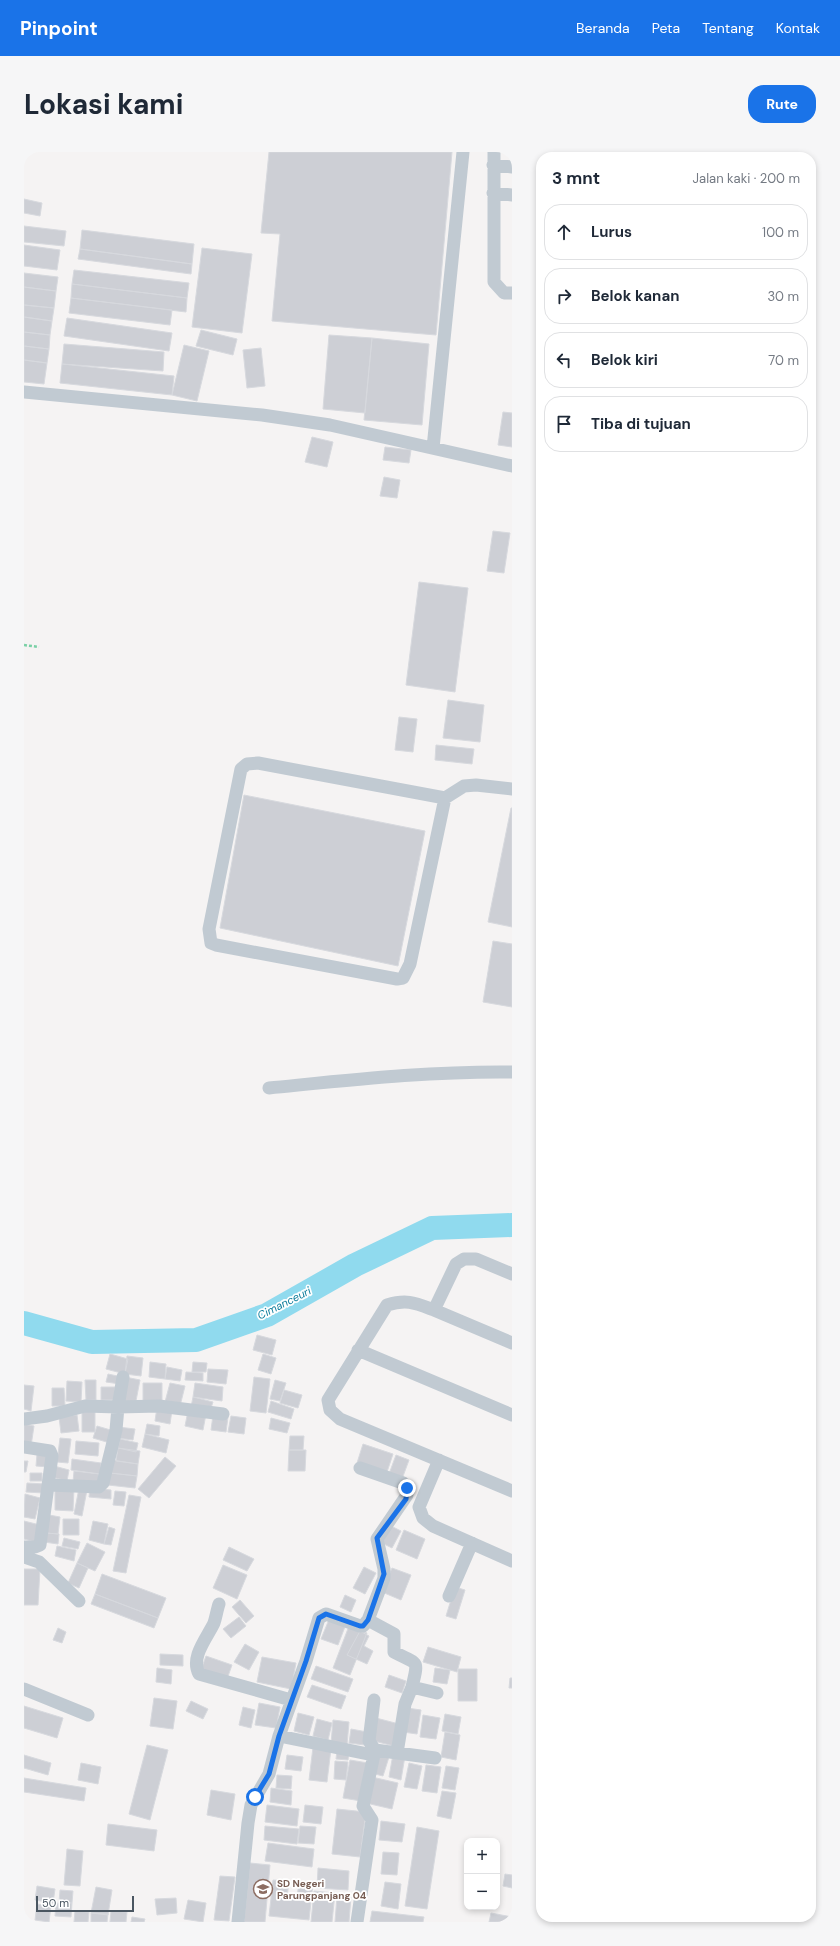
<!DOCTYPE html>
<html lang="id">
<head>
<meta charset="utf-8">
<style>
	:root { --surface:#fff; --page:#f6f6f7; --text:#1f2937; --muted:#747a83; --line:#e0e1e3; --accent:#1a73e8 }
	body { margin:0; font-family:"DM Sans",sans-serif; background:var(--page); color:var(--text) }
	.controls { position:absolute; right:12px; bottom:12px; display:grid; overflow:hidden; border-radius:8px; box-shadow:0 2px 6px #0003 }
	.controls button { width:36px; height:36px; display:grid; place-items:center; padding:0; border:0; border-bottom:1px solid var(--line); background:var(--surface); color:var(--text); font:20px sans-serif }
	.scale { position:absolute; left:12px; bottom:10px; width:98px; box-sizing:border-box; padding-left:4px; border:2px solid #4a5661; border-top:0; font-size:11px; line-height:14px; white-space:nowrap; color:#4a5661; -webkit-text-stroke:3px #fff; paint-order:stroke }
	.stop { position:absolute; width:12px; height:12px; margin:-9px; border:3px solid #1a73e8; border-radius:50%; background:#fff }
	.stop.end { background:#1a73e8; border-color:#fff; box-shadow:0 1px 4px #0008 }
	.list { margin:0; padding:0; list-style:none }
	h2 { display:flex; justify-content:space-between; align-items:center; height:52px; margin:0; padding:0 16px; font-size:17px }
	h2 small { font-size:13px; font-weight:400; color:var(--muted) }
	.list li { display:grid; grid-template-columns:26px 1fr auto; gap:12px; align-items:center; box-sizing:border-box; height:56px; margin:0 8px 8px; padding:0 8px; border:1px solid var(--line); border-radius:16px }
	.list b { display:block; font-size:15px; white-space:nowrap }
	.list em { font-size:13px; font-style:normal; color:var(--muted) }
	.icon { flex:none; width:22px; height:22px; fill:none; stroke:currentColor; stroke-width:2; stroke-linecap:round; stroke-linejoin:round }
	.map { position:relative; flex:none; width:488px; height:1770px; overflow:hidden; border-radius:16px }
	header { display:flex; align-items:center; gap:24px; box-sizing:border-box; height:56px; padding:0 20px; background:var(--accent); color:#fff }
	header strong { font-size:19px }
	nav { display:flex; gap:22px; margin-inline-start:auto; font-size:14px }
	.intro { display:flex; align-items:center; justify-content:space-between; box-sizing:border-box; height:96px; padding:0 24px }
	h1 { margin:0; font-size:28px }
	.button { padding:10px 18px; border-radius:16px; background:var(--accent); color:#fff; font-size:14px; font-weight:700 }
	main { display:flex; gap:24px; padding:0 24px }
	aside { flex:1; background:var(--surface); border-radius:16px; box-shadow:0 2px 6px #0003 }
	.map>svg:first-child { display:block }
	.lines { fill:none; stroke-linecap:round; stroke-linejoin:round }
	.river { stroke:#90daee; stroke-width:24 }
	.building { fill:#cdcfd5; stroke:#d7d9de }
	.path { stroke:#7ad0a6; stroke-width:2.5; stroke-dasharray:3 2; stroke-linecap:butt }
	.minor { stroke:#c1cad2; stroke-width:13 }
	.route { stroke:#1a73e8; stroke-width:5 }
	.labels { text-anchor:middle; stroke-width:3.5; stroke-linejoin:round; paint-order:stroke }
	.education-label { font-size:10px; font-weight:bold; fill:#785e54; stroke:#fff; text-anchor:start }
	.water-label { font-size:11px; font-style:italic; fill:#0c7c9b; stroke:#fff }
</style>
</head>
<body>
<header>
<strong>Pinpoint</strong>
<nav><a>Beranda</a><a>Peta</a><a>Tentang</a><a>Kontak</a></nav>
</header>
<div class="intro"><h1>Lokasi kami</h1><a class="button">Rute</a></div>
<main>
<div class="map">
<svg width="488" height="1770" viewBox="0 0 488 1770">
	<rect width="100%" height="100%" fill="#f5f3f3"/>
	<g class="lines">
		<path class="river" d="M0,1171L68,1190L172,1188L243,1163L331,1113L408,1076L488,1073"/>
	</g>
	<path class="building" d="M245,0H428L412,183L248,169L256,82L237,81Z
		M0,47L18,51L16,64L0,61Z
		M0,74L42,79L40,94L0,90Z
		M58,78L170,92L168,112L56,97Z
		M0,93L36,98L33,118L0,114Z
		M178,96L228,102L218,181L168,175Z
		M56,97L168,112L167,122L54,107Z
		M50,118L165,131L163,146L48,132Z
		M0,121L34,125L32,139L0,135Z
		M48,132L163,146L162,160L47,146Z
		M0,135L32,139L30,156L0,153Z
		M47,146L148,158L146,173L45,161Z
		M0,153L30,156L28,169L0,165Z
		M0,165L28,169L26,183L0,180Z
		M43,166L148,181L145,199L40,184Z
		M177,178L213,187L209,203L172,194Z
		M0,180L26,183L25,197L0,194Z
		M305,183L348,186L341,261L299,257Z
		M348,186L405,192L398,273L340,268Z
		M40,192L140,200L139,219L38,212Z
		M160,193L185,199L173,249L148,243Z
		M0,194L25,197L23,211L0,208Z
		M237,196L241,234L223,236L219,198Z
		M0,208L23,211L20,232L0,230Z
		M38,212L150,224L148,243L36,231Z
		M479,260L488,261V295L474,293Z
		M288,285L309,290L303,315L281,310Z
		M361,295L387,298L385,311L359,308Z
		M360,325L376,328L373,346L356,344Z
		M469,379L486,381L480,421L463,419Z
		M395,430L444,436L431,540L382,533Z
		M424,548L460,553L456,590L419,586Z
		M375,565L393,567L389,600L371,598Z
		M412,593L450,597L448,612L411,608Z
		M220,643L401,679L374,814L196,776Z
		M487,656H488V775L464,770Z
		M469,789L488,792V855L459,850Z
		M233,1183L252,1188L248,1203L229,1198Z
		M86,1202L104,1207L101,1222L82,1217Z
		M239,1202L252,1206L247,1222L234,1218Z
		M103,1204L119,1206L117,1224L101,1222Z
		M126,1210L142,1212L141,1227L125,1225Z
		M169,1210L183,1211L182,1220H168Z
		M143,1215L158,1218L156,1229L141,1227Z
		M184,1217L204,1218L202,1232L183,1230Z
		M162,1220L179,1221V1229L161,1228Z
		M84,1222L98,1225L96,1232L82,1230Z
		M101,1225L116,1228L111,1254L96,1251Z
		M230,1225L246,1227L242,1261L226,1259Z
		M61,1228H72V1248H62Z
		M251,1228L262,1231L256,1249L246,1247Z
		M43,1229L58,1230L57,1250L42,1249Z
		M119,1231H138V1250L119,1249Z
		M146,1231L161,1234L156,1254L141,1250Z
		M171,1231L199,1235L198,1249L169,1245Z
		M0,1233L10,1234L7,1259L0,1257Z
		M77,1235H91V1248H77Z
		M28,1236H40L41,1254H28Z
		M260,1238L278,1243L274,1256L256,1251Z
		M169,1245L189,1250L186,1259L167,1255Z
		M247,1249L270,1257L267,1267L244,1260Z
		M133,1255L148,1258L146,1272L131,1269Z
		M58,1259H71V1280H58Z
		M164,1259L182,1262L179,1278L161,1274Z
		M53,1263L55,1279L37,1281L35,1265Z
		M189,1263L204,1265L202,1280L187,1278Z
		M207,1264L222,1266L220,1282L204,1280Z
		M247,1266L266,1271L263,1281L245,1277Z
		M0,1272L10,1274L7,1294L0,1293Z
		M123,1272L136,1274L135,1284L121,1282Z
		M73,1274L90,1279L86,1291L69,1286Z
		M94,1275L111,1277L109,1288L93,1286Z
		M121,1282L145,1288L142,1301L118,1295Z
		M266,1284H280L279,1298H265Z
		M36,1286L47,1287L44,1311L33,1310Z
		M96,1287L114,1291L112,1300L94,1296Z
		M52,1289L75,1291L74,1304L51,1302Z
		M339,1292L369,1302L363,1320L333,1311Z
		M94,1296L116,1299L114,1312L92,1309Z
		M265,1298H282L281,1319H264Z
		M13,1302L25,1303V1315L12,1314Z
		M372,1303L385,1308L378,1327L365,1322Z
		M141,1305L152,1314L125,1346L114,1337Z
		M48,1307L77,1311L76,1322L47,1318Z
		M88,1308L114,1312L113,1324L86,1321Z
		M0,1309H4L2,1320H0Z
		M30,1314L45,1318L43,1329L28,1325Z
		M50,1319L75,1322L74,1333L49,1330Z
		M6,1321H18V1329H6Z
		M86,1321L113,1324L111,1336L84,1333Z
		M3,1331L21,1332L20,1341L2,1340Z
		M31,1335L50,1336L49,1359L31,1358Z
		M55,1336L63,1338L58,1364L50,1362Z
		M66,1336L87,1338V1347L65,1345Z
		M91,1339L102,1340L100,1354L89,1353Z
		M1,1342L16,1346L11,1367L0,1365Z
		M105,1343L117,1345L102,1421L89,1419Z
		M25,1363L36,1365L34,1382L23,1381Z
		M39,1367H55V1383H39Z
		M0,1369L16,1373L11,1390L0,1387Z
		M69,1369L84,1372L80,1392L65,1388Z
		M367,1374L377,1379L368,1396L358,1391Z
		M85,1375L91,1377L87,1393L80,1392Z
		M380,1378L401,1387L393,1407L372,1398Z
		M21,1381L35,1382L34,1392L20,1390Z
		M40,1386L56,1390L54,1397L38,1394Z
		M63,1391L81,1400L71,1419L53,1411Z
		M33,1394L52,1398L50,1409L31,1404Z
		M205,1395L230,1407L223,1419L199,1408Z
		M53,1411L64,1416L55,1436L44,1431Z
		M199,1413L223,1423L213,1447L189,1436Z
		M340,1415L352,1421L341,1442L329,1436Z
		M368,1416L387,1423L377,1448L358,1440Z
		M0,1417H16L14,1453H0Z
		M78,1422L142,1446L134,1466L71,1442Z
		M431,1435L441,1438L432,1467L422,1464Z
		M71,1442L134,1466L130,1476L67,1452Z
		M321,1443L332,1448L327,1460L316,1455Z
		M216,1448L230,1464L222,1471L208,1455Z
		M215,1465L222,1474L207,1486L199,1477Z
		M306,1465L322,1472L314,1493L297,1487Z
		M325,1474L343,1481L326,1523L309,1516Z
		M34,1476L42,1480L38,1491L29,1488Z
		M336,1479L345,1484L340,1494L349,1499L343,1512L323,1503Z
		M221,1492L235,1500L225,1518L210,1510Z
		M404,1495L437,1505L433,1520L399,1510Z
		M136,1502L159,1503V1514L136,1513Z
		M182,1504L208,1513L203,1527L177,1518Z
		M238,1505L272,1511L267,1537L233,1530Z
		M292,1514L329,1527L324,1540L287,1527Z
		M133,1516L148,1518L147,1532L132,1530Z
		M411,1516L426,1518L423,1532L409,1530Z
		M434,1517H453V1549H434Z
		M365,1523L382,1529L378,1541L361,1535Z
		M486,1526H488V1536H485Z
		M288,1533L322,1544L317,1557L283,1545Z
		M130,1546L153,1549L149,1577L126,1574Z
		M167,1549L184,1557L179,1567L162,1559Z
		M235,1551L256,1555L252,1576L231,1573Z
		M0,1554L39,1566L33,1586L0,1576Z
		M219,1555L231,1558L227,1576L215,1573Z
		M383,1556L397,1558L393,1582L379,1580Z
		M274,1561L290,1565L285,1583L270,1579Z
		M421,1562L437,1565L434,1582L418,1579Z
		M399,1563L416,1566L412,1587L396,1585Z
		M352,1566L375,1572L370,1594L346,1588Z
		M293,1567L308,1571L304,1588L289,1584Z
		M309,1568L325,1570L323,1593L307,1592Z
		M327,1577L343,1580L341,1593L325,1591Z
		M421,1580L436,1583L432,1608L417,1605Z
		M123,1593L144,1598L126,1668L105,1662Z
		M289,1595L307,1597L303,1630L285,1628Z
		M313,1598L325,1600L324,1608L312,1607Z
		M352,1601L365,1605L359,1624L347,1621Z
		M369,1602L381,1604L377,1628L365,1625Z
		M0,1603L27,1611L24,1623L0,1616Z
		M263,1603L279,1605L277,1619L261,1617Z
		M326,1608L344,1611L337,1649L319,1646Z
		M311,1609L324,1610L322,1628L310,1627Z
		M57,1611L77,1615L74,1632L54,1628Z
		M385,1611L398,1614L393,1637L380,1635Z
		M402,1613L417,1615L413,1641L398,1639Z
		M422,1614L435,1616L431,1638L418,1636Z
		M253,1623L268,1624L267,1637L252,1636Z
		M348,1625L374,1631L368,1657L342,1651Z
		M0,1626L62,1636L60,1649L0,1640Z
		M247,1636L268,1639L267,1653L246,1650Z
		M187,1638L211,1642L207,1668L183,1663Z
		M418,1639L432,1641L427,1667L413,1664Z
		M243,1653L275,1657L273,1674L241,1670Z
		M281,1653L299,1655L297,1672L279,1670Z
		M313,1657L342,1660L336,1705L308,1702Z
		M357,1669L381,1672L378,1690L355,1688Z
		M84,1672L133,1678L130,1699L82,1693Z
		M241,1674L275,1677L273,1692L240,1688Z
		M276,1674L292,1675L290,1692L274,1691Z
		M393,1675L415,1679L403,1757L381,1754Z
		M244,1691L290,1697L288,1715L241,1709Z
		M43,1697L59,1699L56,1734L40,1733Z
		M359,1700L375,1701L373,1723L357,1722Z
		M226,1711L246,1713L241,1770H220Z
		M294,1716L325,1719L324,1738L293,1736Z
		M481,1722L488,1723V1736L479,1734Z
		M196,1724L211,1725L205,1769L190,1768Z
		M249,1728L265,1729L263,1746H273L275,1729L289,1731L285,1768L245,1764Z
		M361,1730L377,1732L374,1757L357,1754Z
		M13,1734L31,1737L29,1751L11,1748Z
		M72,1735L88,1738L84,1763L67,1761Z
		M36,1738L49,1739L48,1751L35,1750Z
		M290,1739L311,1741L308,1770H287Z
		M313,1744L327,1745L325,1770H311Z
		M152,1746L153,1761L133,1763L131,1747Z
		M164,1748L182,1751L179,1770L160,1767Z
		M32,1751H48L47,1765L31,1764Z
		M13,1752L27,1754L25,1770L11,1768Z
		M51,1759L65,1760L64,1770H50Z
		M87,1759L103,1760L102,1770H86Z
		M348,1759L400,1765L399,1770H346Z
		M67,1761L84,1762L83,1770H67Z
		M467,1761L488,1765V1770H465Z
		M108,1765L121,1767L120,1770H107Z"/>
	<g class="lines">
		<path class="path" d="M0,493L15,495"/>
		<path class="minor" d="M470,0V130L480,141H488
			M469,13L488,15
			M469,41L488,43
			M0,240L238,263L306,273L488,314
			M409,296L439,0
			M421,646L234,611L223,612L217,617L185,777L187,791L192,793L373,827L379,826L386,812L421,646L440,634L452,633L488,637
			M245,936C327,928 405,919 488,920
			M488,1122L452,1107H440L432,1112L410,1158C391,1151 383,1147 363,1153L304,1248L306,1258L316,1267L488,1339
			M410,1158L488,1191
			M334,1198L488,1263
			M0,1267L23,1264L61,1254L94,1255L99,1225
			M0,1295L26,1299L28,1304L16,1393L11,1395H0
			M415,1308L395,1355L399,1366L409,1374L488,1409
			M25,1333L75,1335L79,1331L92,1278L94,1255L135,1254L199,1262
			M0,1405L15,1410L55,1449
			M425,1444L448,1391
			M195,1452C193,1458 192,1465 190,1471C183,1486 166,1505 175,1522L267,1548
			M344,1468L370,1482V1500C394,1513 395,1506 388,1535L413,1541
			M0,1537L64,1563
			M350,1548L345,1589L351,1598
			M255,1584L349,1603
			M373,1601L381,1552L388,1535
			M214,1770L224,1671L227,1653L245,1622L255,1584L282,1509L295,1466L302,1462L336,1474H339L344,1468L360,1426V1417L353,1387L383,1343V1336L379,1331L336,1316
			M333,1770L348,1668L339,1654L351,1598L411,1606"/>
	</g>
	<g class="lines">
		<path class="route" d="M231,1645L245,1622L255,1584L282,1509L295,1466L302,1462L336,1474H339L344,1468L360,1422L353,1386L382,1347L383,1336"/>
	</g>
	<defs>
		<symbol id="school-ring" viewBox="-11 -11 22 22"><circle r="9.5" fill="#fff" stroke="#8d6e63" stroke-width="1.5"/><path d="M0-5L7-2L0 1L-7-2ZM-4 1L0 2.5L4 1V4Q0 6-4 4Z" fill="#8d6e63"/></symbol>
	</defs>
	<g fill-rule="evenodd">
		<use href="#school-ring" x="228" y="1726" width="22" height="22"/>
	</g>
	<g class="labels">
		<g class="education-label">
			<text x="253" y="1735">SD Negeri<tspan x="253" dy="12">Parungpanjang 04</tspan></text>
		</g>
		<g class="water-label">
			<text transform="translate(260 1151) rotate(-27)" y="4">Cimanceuri</text>
		</g>
	</g>
</svg>
<div class="controls">
<button>+</button>
<button>−</button>
</div>
<div class="scale">50 m</div>
<div class="stop" style="left:231px;top:1645px"></div>
<div class="stop end" style="left:383px;top:1336px"></div>
</div>
<aside>
<h2>3 mnt<small>Jalan kaki · 200 m</small></h2>
<ul class="list">
<li><svg class="icon" aria-label="ahead" viewBox="0 0 24 24"><path d="M12 20V5M6 11l6-6 6 6"/></svg><div><b>Lurus</b></div><em>100 m</em></li>
<li><svg class="icon" aria-label="right" viewBox="0 0 24 24"><path d="M7 20v-9h11M14 6l5 5-5 5"/></svg><div><b>Belok kanan</b></div><em>30 m</em></li>
<li><svg class="icon" aria-label="left" viewBox="0 0 24 24"><path d="M17 20v-9H6M10 6l-5 5 5 5"/></svg><div><b>Belok kiri</b></div><em>70 m</em></li>
<li><svg class="icon" aria-label="arrive" viewBox="0 0 24 24"><path d="M6 21V4h12l-3 4 3 4H6"/></svg><div><b>Tiba di tujuan</b></div></li>
</ul>
</aside>
</main>
</body>
</html>
